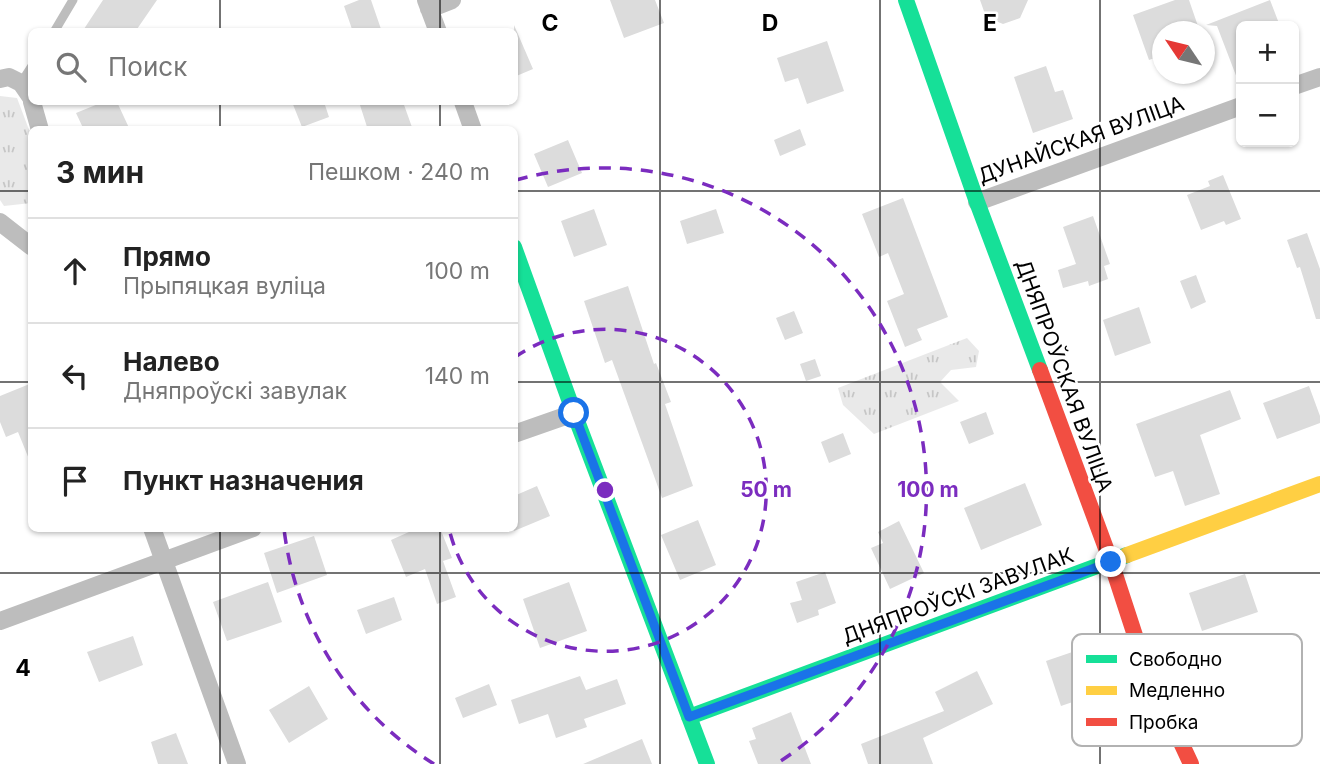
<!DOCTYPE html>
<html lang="ru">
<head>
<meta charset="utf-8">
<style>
	:root { --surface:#fff; --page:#f6f6f6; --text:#222; --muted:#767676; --line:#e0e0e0 }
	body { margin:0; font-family:Inter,sans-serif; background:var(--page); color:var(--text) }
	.controls { position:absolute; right:21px; top:21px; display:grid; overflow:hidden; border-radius:10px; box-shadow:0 2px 5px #0004 }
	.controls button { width:63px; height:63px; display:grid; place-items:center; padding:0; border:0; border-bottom:2px solid var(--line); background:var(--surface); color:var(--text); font:35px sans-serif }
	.compass { position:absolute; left:1152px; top:21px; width:63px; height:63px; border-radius:50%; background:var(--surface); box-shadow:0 2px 5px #0004; rotate:305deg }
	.stop { position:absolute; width:21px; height:21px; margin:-16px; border:5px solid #1a73e8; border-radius:50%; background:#fff }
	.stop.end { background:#1a73e8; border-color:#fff; box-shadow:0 2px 7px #0008 }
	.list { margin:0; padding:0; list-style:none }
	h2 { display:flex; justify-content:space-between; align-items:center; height:91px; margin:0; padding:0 28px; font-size:30px }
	h2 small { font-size:23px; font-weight:400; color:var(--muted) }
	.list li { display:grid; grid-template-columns:46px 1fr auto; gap:21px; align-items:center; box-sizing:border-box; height:105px; padding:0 28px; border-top:2px solid var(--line) }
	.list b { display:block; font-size:26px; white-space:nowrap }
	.list p { margin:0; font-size:23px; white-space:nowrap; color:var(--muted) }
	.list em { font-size:23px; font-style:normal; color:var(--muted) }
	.icon { flex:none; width:38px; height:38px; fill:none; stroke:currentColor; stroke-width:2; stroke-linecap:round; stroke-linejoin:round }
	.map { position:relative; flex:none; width:1320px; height:764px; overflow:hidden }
	.search { position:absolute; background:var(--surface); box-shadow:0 2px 5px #0004; left:28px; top:28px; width:490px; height:77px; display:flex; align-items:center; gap:18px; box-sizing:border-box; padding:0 24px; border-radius:10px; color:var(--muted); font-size:26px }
	.panel { position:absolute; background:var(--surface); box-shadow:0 2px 5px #0004; left:28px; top:126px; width:490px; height:406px; border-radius:10px }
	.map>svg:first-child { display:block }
	.grass { fill:url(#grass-tufts) }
	.building { fill:#dcdcdc }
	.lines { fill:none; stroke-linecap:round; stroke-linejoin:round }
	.lane { stroke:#bdbdbd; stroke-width:9 }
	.street { stroke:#bdbdbd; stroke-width:18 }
	.fast { stroke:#16e098; stroke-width:16 }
	.slow { stroke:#ffcf43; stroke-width:16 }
	.jam { stroke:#f24e42; stroke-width:16 }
	.route { stroke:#1a73e8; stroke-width:9 }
	.grid { fill:none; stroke:#000; stroke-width:2; stroke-opacity:0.55 }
	.ring { fill:none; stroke:#7b2cbf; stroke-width:3.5; stroke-dasharray:12 9 }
	.labels { text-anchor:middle; stroke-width:5; stroke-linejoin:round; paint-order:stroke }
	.street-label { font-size:21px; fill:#000; stroke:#fff }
	.key { fill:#fff; stroke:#b2b2b2; stroke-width:2 }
	.key-label { font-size:19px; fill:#000 }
	.grid-label { font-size:23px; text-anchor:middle; font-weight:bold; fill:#000; stroke:#fff; stroke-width:5; stroke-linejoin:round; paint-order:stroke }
	.centre { fill:#7b2cbf; stroke:#fff; stroke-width:3.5 }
	.ring-label { font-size:21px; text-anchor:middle; font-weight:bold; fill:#7b2cbf; stroke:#fff; stroke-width:5; stroke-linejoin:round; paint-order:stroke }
</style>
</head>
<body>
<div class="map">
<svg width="1320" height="764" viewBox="0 0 1320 764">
	<defs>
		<pattern id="grass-tufts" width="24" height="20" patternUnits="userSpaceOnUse" patternTransform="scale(1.75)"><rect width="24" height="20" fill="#e9e9e9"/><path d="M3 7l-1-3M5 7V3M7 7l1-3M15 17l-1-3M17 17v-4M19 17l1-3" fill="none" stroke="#c6c6c6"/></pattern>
	</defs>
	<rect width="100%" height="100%" fill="#fff"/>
	<path class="grass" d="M0,96L17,98L31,135V203L4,206L0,200Z
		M967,338L979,351L976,367L951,370L940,382L959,401L874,434L843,405L838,388Z"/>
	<path class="building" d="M103,0H157L135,32H82Z
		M359,0H371L382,32H353L344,6Z
		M610,0H655L664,23L624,38Z
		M980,0H1028L1020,18L1003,24L986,17Z
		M1175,0H1189L1200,32H1163V55L1149,60L1133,15Z
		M1270,0L1280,26H1241L1240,86L1217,26L1206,25Z
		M514,25L533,69L514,77Z
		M827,41L844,91L807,104L798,78L785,82L777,58Z
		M1046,66L1055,92L1063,90L1073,119L1033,133L1014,77Z
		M103,102H117L130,130H84L76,113Z
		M292,102H324L329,117L302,127Z
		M359,102H403L413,130H368Z
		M800,129L806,145L780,156L774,140Z
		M568,140L582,173L548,187L534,154Z
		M1223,175L1241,219L1226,225L1224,221L1201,230L1187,195L1210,186L1208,181Z
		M903,198L948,317L917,329L922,340L905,347L887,301L904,294L888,253L879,257L862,214Z
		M594,209L607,245L574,257L561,221Z
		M716,209L724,233L687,244L680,221Z
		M1093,216L1110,264L1104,266L1108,279L1089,286L1088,281L1063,288L1058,270L1076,264L1063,227Z
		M1307,233L1320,269V319H1316L1300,267L1297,268L1287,240Z
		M1196,275L1206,302L1191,309L1180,281Z
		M628,286L654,364L656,363L671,402L665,404L693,486L662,498L612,360L605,363L584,301Z
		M1139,307L1151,343L1115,356L1103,320Z
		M794,311L803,333L785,340L776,318Z
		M815,359L821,376L806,381L800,364Z
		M32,383V464H31L18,432L6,437L0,422V396Z
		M1309,386L1320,416V423L1277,439L1263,403Z
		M1230,390L1241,419L1200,435L1220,494L1185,506L1173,471L1155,477L1136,424Z
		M986,412L994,434L969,444L960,422Z
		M843,433L851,454L829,463L821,442Z
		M1025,483L1042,525L981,550L964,508Z
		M537,486L550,516L514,531V496Z
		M698,520L716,565L680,580L661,535Z
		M899,521L924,573L890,589L871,548L883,543L878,532Z
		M418,528H440L452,558L443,561L456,597L437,604L425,569L406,577L391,540Z
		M314,536L327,575L277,593L264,553Z
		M825,572L836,603L818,610L819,615L797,623L790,603L802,600L796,582Z
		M1245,574L1258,612L1202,631L1189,593Z
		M268,582L282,622L227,641L213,602Z
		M569,582L587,631L540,648L523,599Z
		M394,597L402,620L366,634L357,610Z
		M133,636L143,665L99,682L87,652Z
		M1084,648L1099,693L1061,706L1046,661Z
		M977,671L993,704L923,738L933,764H868L861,744L944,711L935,692Z
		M580,676L586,690L617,679L626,704L584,719L587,727L556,738L548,714L519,724L511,700Z
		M489,684L497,705L463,718L455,698Z
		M309,686L328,719L289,743L269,710Z
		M791,712L811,764H758L749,741L756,739L752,728Z
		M176,733L188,764H158L151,742Z
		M642,739L652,764H583Z"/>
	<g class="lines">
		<path class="lane" d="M54,32L73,0
			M21,83L32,66"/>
		<path class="street" d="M426,0L438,32
			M429,9L452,0
			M0,79L9,77L21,83L32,99
			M1294,86L1320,77
			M32,102L40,130
			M463,102L473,130
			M977,202L1241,106
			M0,222L32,247
			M514,434L574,413
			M152,528L237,764
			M0,621L253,528"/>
		<path class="fast" d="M906,0L977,202L1040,370
			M514,247L574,413L707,764
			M689,717L1127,555"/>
		<path class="slow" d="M1127,555L1320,484"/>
		<path class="jam" d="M1040,370L1111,562L1144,663L1191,764"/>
	</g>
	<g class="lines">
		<path class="route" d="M574,413L689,717L1111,562"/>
	</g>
	<path class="grid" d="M220,0V32M440,0V32M660,0V764M880,0V764M1100,0V764M220,102V130M440,102V130M0,191H32M514,191H1320M0,382H32M514,382H1320M220,528V764M440,528V764M0,573H1320"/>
	<g class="ring">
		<path d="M515 357A161 161 0 1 1 449 529"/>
		<path d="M434 764A323 323 0 0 1 284 529M516 180A323 323 0 0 1 776 764"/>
	</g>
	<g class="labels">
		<g class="street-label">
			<text transform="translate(1081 140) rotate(-20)" y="7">ДУНАЙСКАЯ ВУЛІЦА</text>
			<text transform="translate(1064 376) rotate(70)" y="7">ДНЯПРОЎСКАЯ ВУЛІЦА</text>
			<text transform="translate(958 596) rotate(-20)" y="7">ДНЯПРОЎСКІ ЗАВУЛАК</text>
		</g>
	</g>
	<rect x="1072" y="634" width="230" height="112" rx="10" class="key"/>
	<rect x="1086" y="655" width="31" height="8" fill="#16e098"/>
	<rect x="1086" y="686" width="31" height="9" fill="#ffcf43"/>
	<rect x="1086" y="718" width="31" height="8" fill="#f24e42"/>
	<g class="key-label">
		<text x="1129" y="666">Свободно</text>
		<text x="1129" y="697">Медленно</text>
		<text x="1129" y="729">Пробка</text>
	</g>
	<g class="grid-label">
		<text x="550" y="31">C</text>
		<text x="770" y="31">D</text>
		<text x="990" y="31">E</text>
		<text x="23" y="676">4</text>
	</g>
	<circle cx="605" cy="490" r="10" class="centre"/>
	<g class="ring-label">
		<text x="766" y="497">50 m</text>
		<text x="928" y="497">100 m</text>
	</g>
</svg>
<div class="controls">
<button>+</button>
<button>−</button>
</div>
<svg class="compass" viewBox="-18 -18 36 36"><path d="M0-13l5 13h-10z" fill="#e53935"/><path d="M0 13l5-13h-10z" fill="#767676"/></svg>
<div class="stop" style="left:574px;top:413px"></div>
<div class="stop end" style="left:1111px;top:562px"></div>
<div class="search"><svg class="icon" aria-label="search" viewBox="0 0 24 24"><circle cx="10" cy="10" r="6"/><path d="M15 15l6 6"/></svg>Поиск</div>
<section class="panel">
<h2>3 мин<small>Пешком · 240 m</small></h2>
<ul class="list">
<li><svg class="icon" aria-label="ahead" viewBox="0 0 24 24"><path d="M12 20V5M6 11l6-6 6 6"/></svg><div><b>Прямо</b><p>Прыпяцкая вуліца</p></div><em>100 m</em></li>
<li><svg class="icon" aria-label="left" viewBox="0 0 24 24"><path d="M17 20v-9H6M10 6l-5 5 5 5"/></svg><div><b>Налево</b><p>Дняпроўскі завулак</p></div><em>140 m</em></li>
<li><svg class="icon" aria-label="arrive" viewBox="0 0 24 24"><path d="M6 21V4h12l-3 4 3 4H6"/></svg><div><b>Пункт назначения</b></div></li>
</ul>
</section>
</div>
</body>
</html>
